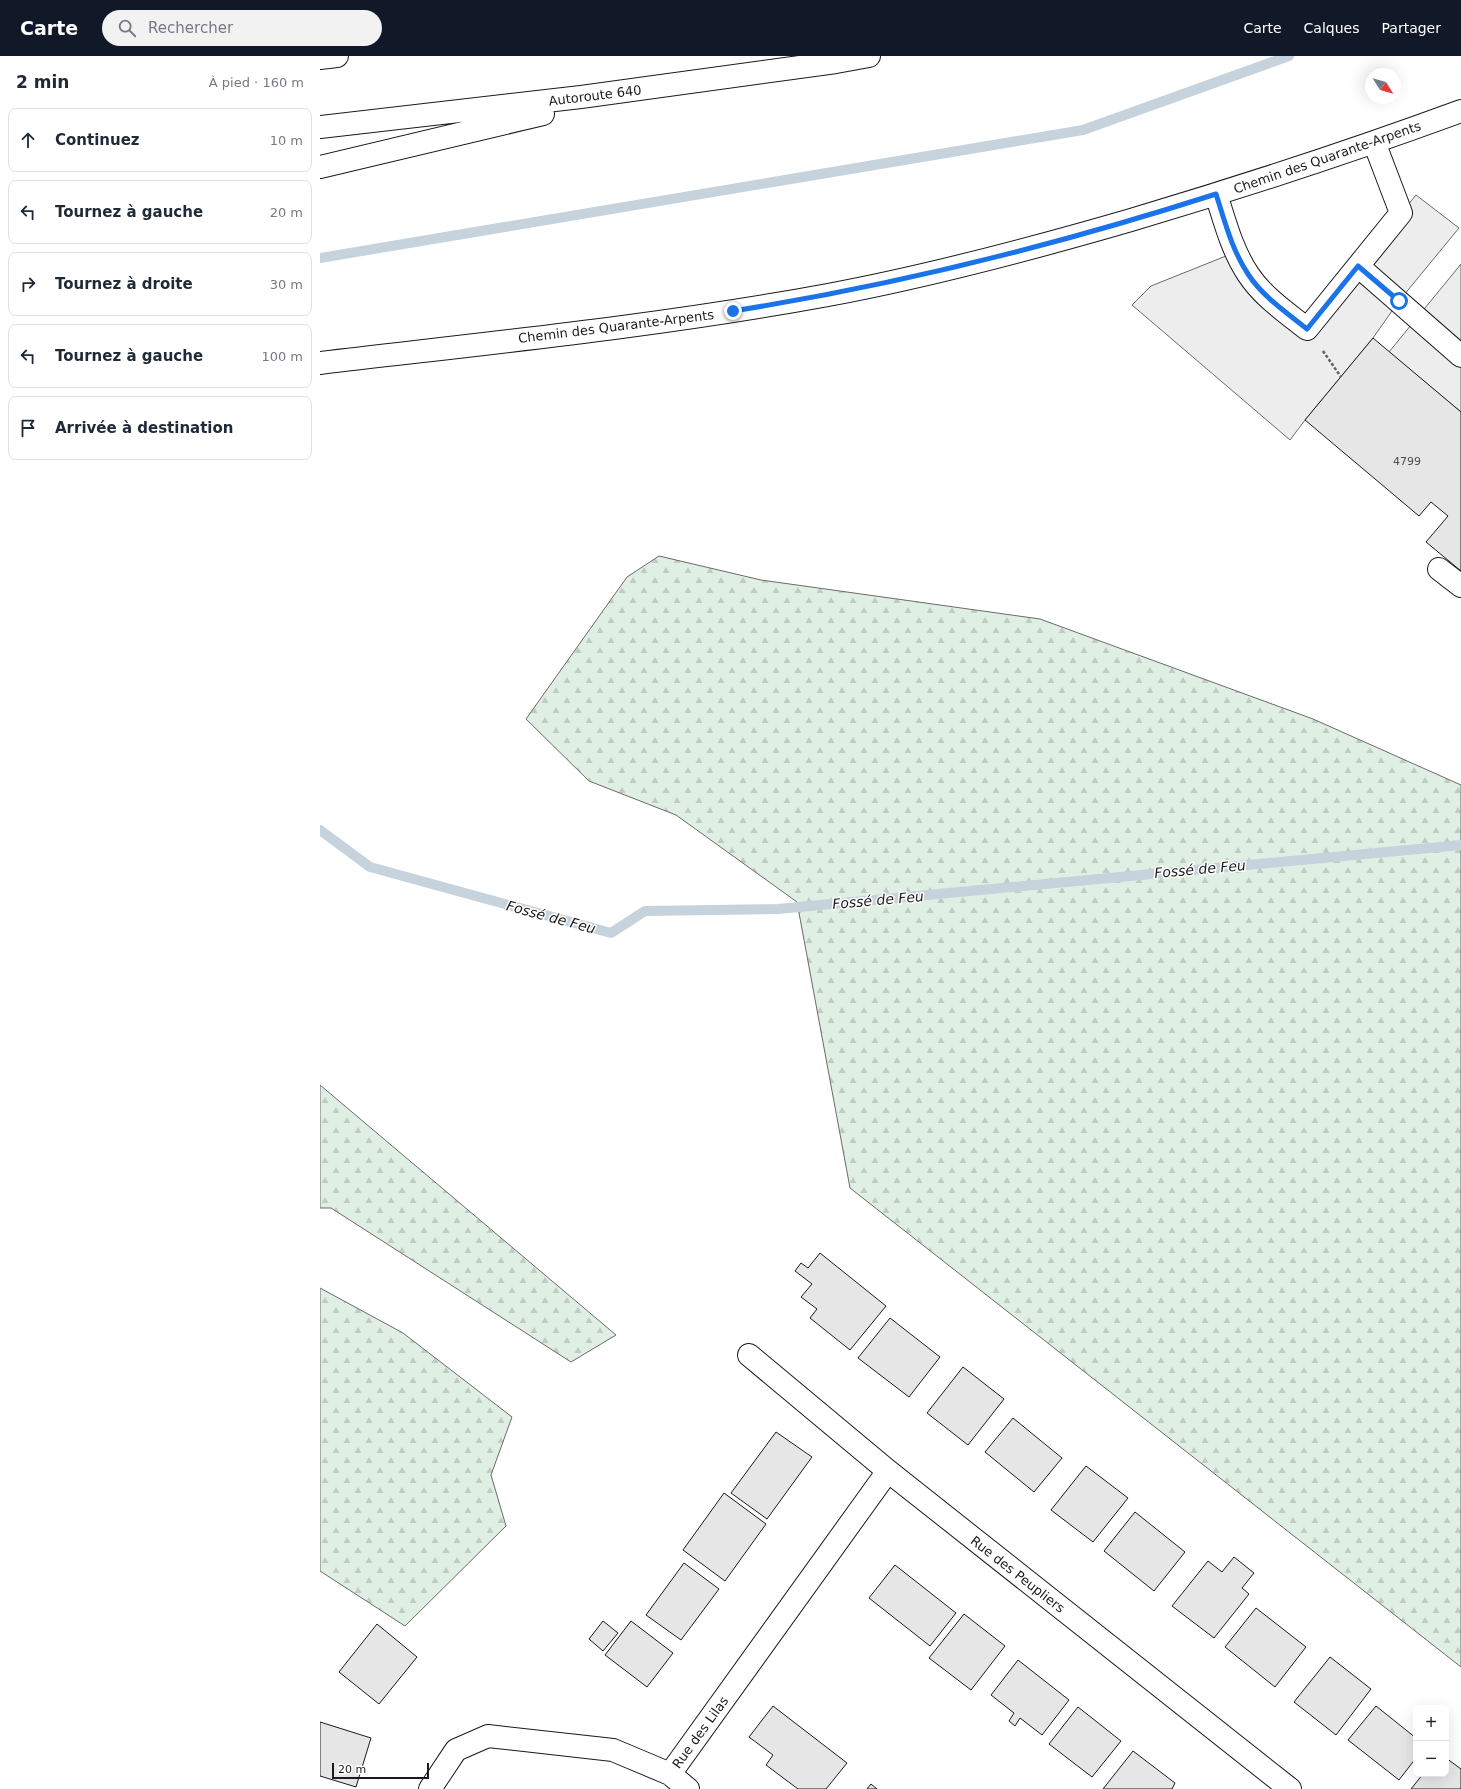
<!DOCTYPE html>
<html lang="fr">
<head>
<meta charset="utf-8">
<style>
	:root { --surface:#fff; --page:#f2f2f3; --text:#1f2937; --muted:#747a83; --line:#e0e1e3; --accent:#111827 }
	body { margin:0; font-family:"DejaVu Sans",sans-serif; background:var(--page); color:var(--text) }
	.controls { position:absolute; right:12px; bottom:12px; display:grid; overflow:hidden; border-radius:8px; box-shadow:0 4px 16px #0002 }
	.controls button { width:36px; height:36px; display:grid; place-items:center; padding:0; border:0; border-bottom:1px solid var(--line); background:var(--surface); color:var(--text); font:20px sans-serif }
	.compass { position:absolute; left:1045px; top:12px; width:36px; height:36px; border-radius:50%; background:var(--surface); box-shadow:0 4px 16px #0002; rotate:127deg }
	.scale { position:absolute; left:12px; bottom:10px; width:97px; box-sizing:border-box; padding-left:4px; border:2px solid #1a1a1a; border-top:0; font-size:11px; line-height:14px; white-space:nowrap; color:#1a1a1a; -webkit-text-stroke:3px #fff; paint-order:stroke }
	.stop { position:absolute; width:12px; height:12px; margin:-9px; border:3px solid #1a73e8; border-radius:50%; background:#fff }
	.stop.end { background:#1a73e8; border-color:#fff; box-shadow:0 1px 4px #0008 }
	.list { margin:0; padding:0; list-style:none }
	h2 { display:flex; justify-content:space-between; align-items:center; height:52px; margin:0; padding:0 16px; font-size:17px }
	h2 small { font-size:13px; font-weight:400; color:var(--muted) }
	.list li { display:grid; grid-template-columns:26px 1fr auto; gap:12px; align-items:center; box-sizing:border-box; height:64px; margin:0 8px 8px; padding:0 8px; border:1px solid var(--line); border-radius:8px }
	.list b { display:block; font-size:15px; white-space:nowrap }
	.list em { font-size:13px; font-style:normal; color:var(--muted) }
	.icon { flex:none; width:22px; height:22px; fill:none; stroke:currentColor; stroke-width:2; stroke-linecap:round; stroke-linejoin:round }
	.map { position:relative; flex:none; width:1141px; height:1733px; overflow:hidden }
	header { display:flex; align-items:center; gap:24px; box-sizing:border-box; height:56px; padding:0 20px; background:var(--accent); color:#fff }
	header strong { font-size:19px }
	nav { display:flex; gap:22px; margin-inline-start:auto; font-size:14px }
	.search { width:280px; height:36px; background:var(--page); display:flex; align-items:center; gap:10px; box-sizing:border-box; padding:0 14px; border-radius:22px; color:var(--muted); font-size:15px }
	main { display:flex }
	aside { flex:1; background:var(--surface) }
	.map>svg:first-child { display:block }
	.forest { fill:url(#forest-firs); stroke:#6a6a6a }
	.parking { fill:#ededed; stroke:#6a6a6a }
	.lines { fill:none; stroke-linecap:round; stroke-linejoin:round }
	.stream { stroke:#c6d2dc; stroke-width:10 }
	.building { fill:#e6e6e6; stroke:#1a1a1a }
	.minor-casing { stroke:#1a1a1a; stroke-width:24 }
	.highway-casing { stroke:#1a1a1a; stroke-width:24 }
	.path { stroke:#5f5f5f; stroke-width:2.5; stroke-dasharray:3 2; stroke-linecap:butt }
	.minor { stroke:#fff; stroke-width:22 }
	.highway { stroke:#fff; stroke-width:22 }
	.route { stroke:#1a73e8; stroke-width:5 }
	.labels { text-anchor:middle; stroke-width:3; stroke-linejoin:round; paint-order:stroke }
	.number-label { font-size:11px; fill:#4d4d4d }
	.street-label { font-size:13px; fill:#1a1a1a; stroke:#fff }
	.water-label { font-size:14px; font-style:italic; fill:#1a1a1a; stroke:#fff }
</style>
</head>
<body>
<header>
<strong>Carte</strong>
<div class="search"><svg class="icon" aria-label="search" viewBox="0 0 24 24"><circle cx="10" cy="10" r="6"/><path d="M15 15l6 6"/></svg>Rechercher</div>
<nav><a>Carte</a><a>Calques</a><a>Partager</a></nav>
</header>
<main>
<aside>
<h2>2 min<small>À pied · 160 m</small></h2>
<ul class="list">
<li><svg class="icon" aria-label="ahead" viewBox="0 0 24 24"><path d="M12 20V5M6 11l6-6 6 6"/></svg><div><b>Continuez</b></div><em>10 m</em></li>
<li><svg class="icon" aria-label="left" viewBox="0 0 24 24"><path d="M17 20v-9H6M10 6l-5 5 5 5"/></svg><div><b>Tournez à gauche</b></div><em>20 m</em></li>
<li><svg class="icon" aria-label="right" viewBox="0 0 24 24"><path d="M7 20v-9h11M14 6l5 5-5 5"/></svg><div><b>Tournez à droite</b></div><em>30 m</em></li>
<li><svg class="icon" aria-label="left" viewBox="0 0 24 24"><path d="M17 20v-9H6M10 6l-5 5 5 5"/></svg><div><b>Tournez à gauche</b></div><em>100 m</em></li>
<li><svg class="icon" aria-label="arrive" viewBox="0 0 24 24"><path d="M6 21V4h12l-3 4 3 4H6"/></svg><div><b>Arrivée à destination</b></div></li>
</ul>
</aside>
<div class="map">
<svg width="1141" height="1733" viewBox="0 0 1141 1733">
	<defs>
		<pattern id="forest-firs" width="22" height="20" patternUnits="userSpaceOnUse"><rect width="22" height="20" fill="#e0efe3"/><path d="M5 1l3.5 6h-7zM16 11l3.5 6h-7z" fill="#c0ccc2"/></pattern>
	</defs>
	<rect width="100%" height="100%" fill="#fff"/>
	<path class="forest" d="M339,500L441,524L720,563L993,663L1141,729V1611L530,1132L477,846L356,759L269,725L206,663L307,521Z
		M0,1029L296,1279L251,1306L11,1152H0Z
		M0,1232L83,1277L192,1361L171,1419L186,1470L85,1570L0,1515Z"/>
	<path class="parking" d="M1096,139L1139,172L1079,245L1053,282L985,364L970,384L812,249L831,230L916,196L987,272Z
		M1141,208V356L1069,296Z"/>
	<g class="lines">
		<path class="stream" d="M0,202L763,74L969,0
			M0,774L50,811L291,877L325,855L458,853L1141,789"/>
	</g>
	<path class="building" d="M1053,282L1141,356V515L1106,486L1128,460L1111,446L1099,460L985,364Z
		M500,1197L566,1250L530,1294L490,1262L497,1253L481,1241L492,1228L475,1215L481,1207L488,1212Z
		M570,1262L620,1301L589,1341L538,1302Z
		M643,1311L684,1343L648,1389L607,1357Z
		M693,1362L742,1402L714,1436L665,1396Z
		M456,1376L492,1401L447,1463L411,1437Z
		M766,1410L808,1442L773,1486L731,1454Z
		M404,1437L446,1468L405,1525L363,1494Z
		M815,1456L865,1496L834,1535L784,1495Z
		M914,1501L934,1517L922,1532L929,1538L894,1582L852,1550L888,1505L902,1516Z
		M364,1507L399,1533L361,1584L326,1559Z
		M575,1509L636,1557L610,1590L549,1542Z
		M936,1552L986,1591L955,1631L905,1591Z
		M644,1558L685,1590L651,1634L609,1602Z
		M283,1565L298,1577L283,1595L269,1583Z
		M311,1565L353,1597L327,1631L285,1599Z
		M57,1568L97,1601L59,1648L19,1616Z
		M1010,1601L1051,1633L1016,1679L974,1646Z
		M698,1604L749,1644L722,1679L700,1662L695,1670L689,1665L694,1657L671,1639Z
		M453,1650L527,1707L506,1733H478L446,1709L453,1699L429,1681Z
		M1056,1650L1096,1682V1702L1079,1724L1028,1684Z
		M758,1651L801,1685L772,1721L729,1688Z
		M0,1666L51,1682L36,1731L0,1720Z
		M813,1695L855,1727L852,1733H783Z
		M1126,1702L1141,1713V1733H1091L1103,1718H1126Z
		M551,1728L557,1733H547Z"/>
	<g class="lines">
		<defs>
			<path id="minor" d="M896,138C905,166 912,194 928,218C943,241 966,256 987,273L1081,157L1054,86
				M1038,210L1141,300
				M0,307C169,287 340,270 508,239C610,220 711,193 811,164C922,131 1032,95 1141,55
				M1119,513L1141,530
				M429,1299L568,1415L970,1733
				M350,1718L368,1733
				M110,1733L136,1694L168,1680L293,1694L350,1718L568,1415"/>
			<path id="highway" d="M0,2L17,0
				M0,71L261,41L516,6L549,0
				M0,111L223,58"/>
		</defs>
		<use href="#minor" class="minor-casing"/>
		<use href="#highway" class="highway-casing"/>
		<path class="path" d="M1003,295L1021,321"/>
		<use href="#minor" class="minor"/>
		<use href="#highway" class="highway"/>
	</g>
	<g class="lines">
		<path class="route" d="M413,255C577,229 737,189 896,138C905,166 912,194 928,218C943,241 966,256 987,273L1038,210L1079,245"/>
	</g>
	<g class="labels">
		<g class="number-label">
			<text x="1087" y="409">4799</text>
		</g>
		<g class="street-label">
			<text transform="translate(275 39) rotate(-7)" y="5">Autoroute 640</text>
			<text transform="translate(1007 101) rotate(-19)" y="5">Chemin des Quarante-Arpents</text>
			<text transform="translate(296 270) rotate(-7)" y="5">Chemin des Quarante-Arpents</text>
			<text transform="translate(698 1518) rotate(38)" y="5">Rue des Peupliers</text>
			<text transform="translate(380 1676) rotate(-54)" y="5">Rue des Lilas</text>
		</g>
		<g class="water-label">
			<text transform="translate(880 813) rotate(-5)" y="5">Fossé de Feu</text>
			<text transform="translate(558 844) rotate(-5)" y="5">Fossé de Feu</text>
			<text transform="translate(231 861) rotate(15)" y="5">Fossé de Feu</text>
		</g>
	</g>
</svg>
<div class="controls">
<button>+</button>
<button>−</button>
</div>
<svg class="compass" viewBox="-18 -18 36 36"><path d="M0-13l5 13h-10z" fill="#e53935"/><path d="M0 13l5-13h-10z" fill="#747a83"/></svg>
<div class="scale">20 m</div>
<div class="stop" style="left:1079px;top:245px"></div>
<div class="stop end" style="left:413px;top:255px"></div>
</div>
</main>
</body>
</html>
